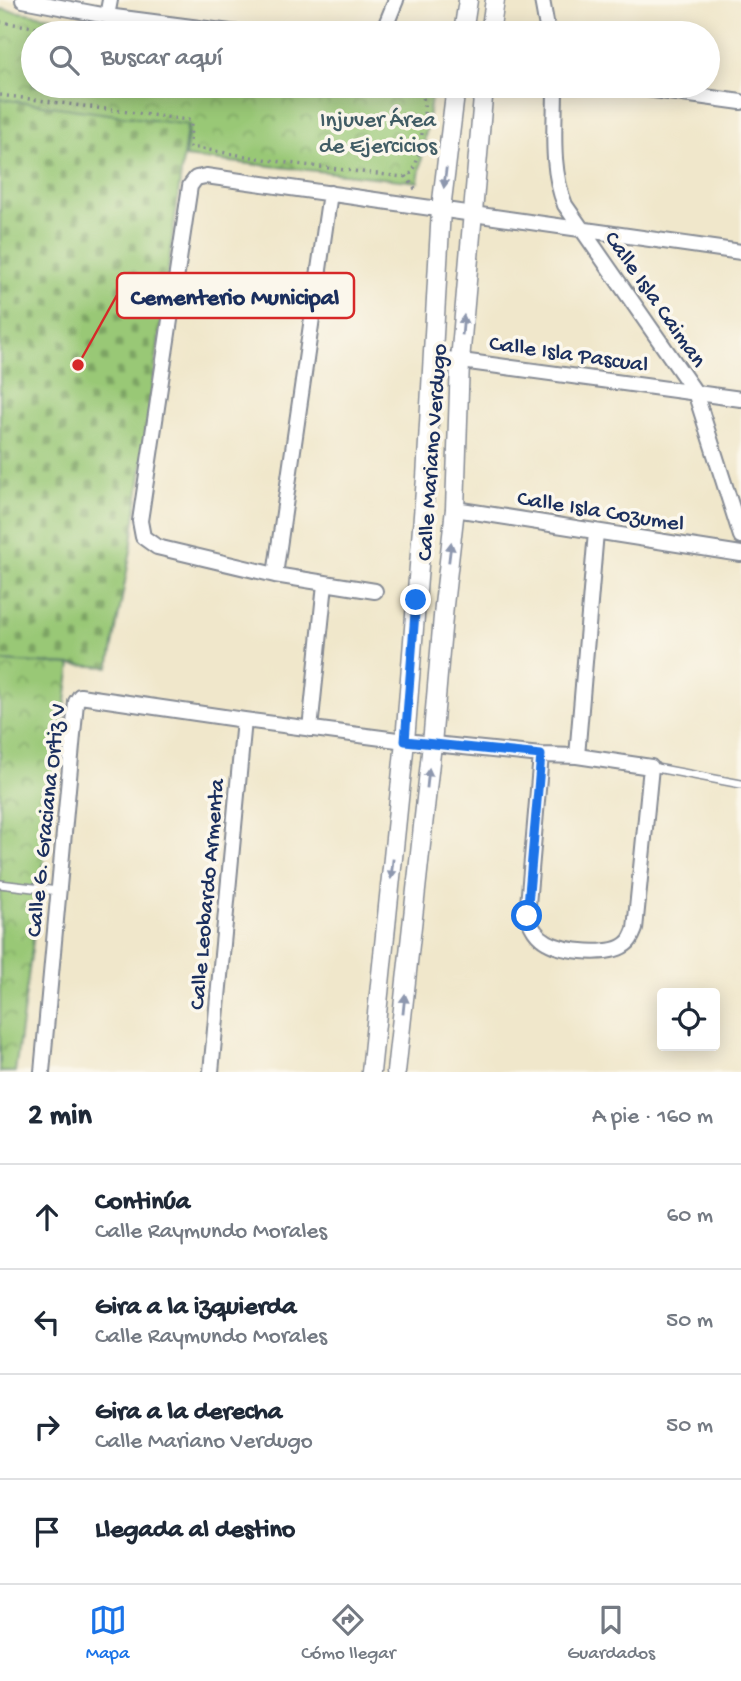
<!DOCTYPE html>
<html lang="es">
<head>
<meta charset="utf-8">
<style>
	:root { --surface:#fff; --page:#f2f2f3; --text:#1f2937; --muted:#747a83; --line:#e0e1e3; --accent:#1a73e8 }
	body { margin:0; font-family:"Gochi Hand",sans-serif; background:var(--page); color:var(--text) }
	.controls { position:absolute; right:21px; bottom:21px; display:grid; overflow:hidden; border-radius:7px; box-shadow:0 4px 18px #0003 }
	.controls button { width:63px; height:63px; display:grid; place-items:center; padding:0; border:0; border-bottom:2px solid var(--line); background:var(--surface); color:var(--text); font:35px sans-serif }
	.stop { position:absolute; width:21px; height:21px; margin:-16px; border:5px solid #1a73e8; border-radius:50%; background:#fff }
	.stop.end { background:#1a73e8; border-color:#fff; box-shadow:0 2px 7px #0008 }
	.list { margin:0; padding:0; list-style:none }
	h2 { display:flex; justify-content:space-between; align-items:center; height:91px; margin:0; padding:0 28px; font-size:30px }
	h2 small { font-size:23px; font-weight:400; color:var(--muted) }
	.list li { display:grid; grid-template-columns:46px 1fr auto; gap:21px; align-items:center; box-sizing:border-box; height:105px; padding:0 28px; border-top:2px solid var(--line) }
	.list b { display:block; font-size:26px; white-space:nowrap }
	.list p { margin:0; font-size:23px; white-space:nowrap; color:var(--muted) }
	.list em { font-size:23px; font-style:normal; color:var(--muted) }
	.icon { flex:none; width:38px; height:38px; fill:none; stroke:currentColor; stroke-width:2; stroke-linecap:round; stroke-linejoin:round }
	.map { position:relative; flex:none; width:741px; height:1072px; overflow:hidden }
	.search { position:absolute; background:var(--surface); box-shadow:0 4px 18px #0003; left:21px; right:21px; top:21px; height:77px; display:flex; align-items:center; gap:18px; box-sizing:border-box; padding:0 24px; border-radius:38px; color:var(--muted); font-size:26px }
	.sheet { height:511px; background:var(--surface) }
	nav { display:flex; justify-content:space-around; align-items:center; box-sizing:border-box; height:98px; border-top:2px solid var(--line); background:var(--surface); font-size:19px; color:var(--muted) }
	nav a { display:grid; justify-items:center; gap:4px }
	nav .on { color:var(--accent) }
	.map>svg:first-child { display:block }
	.cemetery { fill:url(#cemetery-stones); stroke:#5a7c6a; stroke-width:2 }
	.park { fill:url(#park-crowns); stroke:#5a7c6a; stroke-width:2 }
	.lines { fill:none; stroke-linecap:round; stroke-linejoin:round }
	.service-casing { stroke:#868b94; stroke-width:10 }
	.minor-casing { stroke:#868b94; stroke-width:18 }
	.tertiary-casing { stroke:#868b94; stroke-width:21 }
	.path { stroke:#868b94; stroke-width:3.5; stroke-dasharray:2 5; stroke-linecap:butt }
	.service { stroke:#fff; stroke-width:7 }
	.minor { stroke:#fff; stroke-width:14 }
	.tertiary { stroke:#fff; stroke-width:18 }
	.oneway { fill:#8d97ae }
	.route { stroke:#1a73e8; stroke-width:9 }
	.labels { text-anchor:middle; stroke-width:7; stroke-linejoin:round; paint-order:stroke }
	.park-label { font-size:23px; fill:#415d65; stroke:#fbf7ec }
	.street-label { font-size:23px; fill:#1b2f5e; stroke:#fbf7ec }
	.leader { fill:none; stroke:#d62828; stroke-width:2.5 }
	.callout-dot { fill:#d62828; stroke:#fbf7ec; stroke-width:2.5 }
	.callout { fill:#fbf7ec; stroke:#d62828; stroke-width:2.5 }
	.callout-label { font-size:24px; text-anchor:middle; font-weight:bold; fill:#1b2f5e }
</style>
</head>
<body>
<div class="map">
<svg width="741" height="1072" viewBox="0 0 741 1072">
	<defs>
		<pattern id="cemetery-stones" width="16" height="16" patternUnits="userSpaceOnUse" patternTransform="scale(1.75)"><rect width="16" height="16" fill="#99c876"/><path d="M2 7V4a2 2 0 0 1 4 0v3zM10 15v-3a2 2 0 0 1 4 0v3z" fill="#7ca364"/></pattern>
		<pattern id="park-crowns" width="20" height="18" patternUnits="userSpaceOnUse" patternTransform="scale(1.75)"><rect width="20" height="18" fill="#99c876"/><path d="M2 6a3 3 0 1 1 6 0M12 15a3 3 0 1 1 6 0" fill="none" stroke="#7ca364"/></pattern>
	</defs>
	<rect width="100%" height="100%" fill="#fbf7ec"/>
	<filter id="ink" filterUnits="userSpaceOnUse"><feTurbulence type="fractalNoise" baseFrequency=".0143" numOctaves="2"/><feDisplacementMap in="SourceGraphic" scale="14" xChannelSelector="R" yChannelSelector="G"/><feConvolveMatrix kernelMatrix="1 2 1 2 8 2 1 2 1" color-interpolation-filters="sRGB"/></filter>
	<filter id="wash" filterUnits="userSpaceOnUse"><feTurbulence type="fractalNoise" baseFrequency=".00686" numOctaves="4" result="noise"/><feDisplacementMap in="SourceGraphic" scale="28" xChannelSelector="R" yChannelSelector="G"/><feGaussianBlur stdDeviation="1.57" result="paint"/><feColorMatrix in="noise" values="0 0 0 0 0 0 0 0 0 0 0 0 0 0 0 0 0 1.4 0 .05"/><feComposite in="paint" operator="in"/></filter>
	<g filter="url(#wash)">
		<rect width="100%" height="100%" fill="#f0e7cb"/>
		<path class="cemetery" d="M0,95L188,120L131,550L109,667L0,661Z"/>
		<path class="park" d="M0,9L154,33H33V86H433L418,182L185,157L189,125L0,99Z
			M0,661L71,665L15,1072H0Z"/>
	</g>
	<g filter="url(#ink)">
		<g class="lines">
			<defs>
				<path id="service" d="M651,767L741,784
					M0,884L58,891"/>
				<path id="minor" d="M23,0L107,16L238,33
					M542,0L548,33
					M107,16L110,0
					M376,33L385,27L396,0
					M555,86C555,126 550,168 565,205L695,392L741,536
					M625,86L741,102
					M432,357L741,399
					M455,509L741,554
					M275,575L330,193
					M375,591L275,575L157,547L143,537L140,521L190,186L196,178L206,176L741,252
					M310,729L325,584
					M577,756L596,532
					M42,1072L76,702L80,696L244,720L405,741L541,755L577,756L651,767L635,929C633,934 631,940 627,943C612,957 564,952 547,942C536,936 532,927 527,916L541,755
					M211,1072L244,720"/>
				<path id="tertiary" d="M463,33L468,0
					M490,33L495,0
					M371,1072L405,741L426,478L441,209L456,86
					M396,1072L432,744L444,605L455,509L460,361L484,86"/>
			</defs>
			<use href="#service" class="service-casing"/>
			<use href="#minor" class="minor-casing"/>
			<use href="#tertiary" class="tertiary-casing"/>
			<path class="path" d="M0,22L75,33
				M0,95L188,120L191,122L190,147L288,163L403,177L412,173L416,165C419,146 433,97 416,86
				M406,176L417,192"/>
			<use href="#service" class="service"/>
			<use href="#minor" class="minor"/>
			<use href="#tertiary" class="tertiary"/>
		</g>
		<defs><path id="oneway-solid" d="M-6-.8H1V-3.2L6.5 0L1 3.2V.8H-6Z" transform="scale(1.75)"/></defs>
		<g class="oneway">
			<use href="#oneway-solid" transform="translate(445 178) rotate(97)"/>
			<use href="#oneway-solid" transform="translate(463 325) rotate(-85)"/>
			<use href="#oneway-solid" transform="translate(450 552) rotate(-83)"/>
			<use href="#oneway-solid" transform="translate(428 778) rotate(-84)"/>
			<use href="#oneway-solid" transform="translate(392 869) rotate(96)"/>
			<use href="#oneway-solid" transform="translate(404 1004) rotate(-84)"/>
		</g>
	</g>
	<g class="lines" filter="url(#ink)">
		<path class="route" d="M416,600L405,741L541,755L527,916"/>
	</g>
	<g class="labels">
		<g class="park-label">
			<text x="378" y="126">Injuver Área<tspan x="378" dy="26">de Ejercicios</tspan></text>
		</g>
		<g class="street-label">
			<text transform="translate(657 298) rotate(55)" y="8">Calle Isla Caiman</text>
			<text transform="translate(569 352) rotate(8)" y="8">Calle Isla Pascual</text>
			<text transform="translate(430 452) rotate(-86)" y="8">Calle Mariano Verdugo</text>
			<text transform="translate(601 509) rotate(9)" y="8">Calle Isla Cozumel</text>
			<text transform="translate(44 820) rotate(-84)" y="8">Calle G. Graciana Ortiz V</text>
			<text transform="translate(205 894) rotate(-85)" y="8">Calle Leobardo Armenta</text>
		</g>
	</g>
	<path class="leader" d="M78 365L117 295"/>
	<circle class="callout-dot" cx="78" cy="365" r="7"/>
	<rect class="callout" x="117" y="273" width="237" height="45" rx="7"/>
	<g class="callout-label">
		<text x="235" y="304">Cementerio Municipal</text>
	</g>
</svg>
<div class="controls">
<button><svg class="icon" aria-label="locate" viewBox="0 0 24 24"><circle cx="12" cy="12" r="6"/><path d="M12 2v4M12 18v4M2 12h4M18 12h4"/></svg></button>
</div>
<div class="stop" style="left:527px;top:916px"></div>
<div class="stop end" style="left:416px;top:600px"></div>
<div class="search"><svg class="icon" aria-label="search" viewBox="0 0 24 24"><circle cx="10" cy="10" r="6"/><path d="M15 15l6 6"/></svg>Buscar aquí</div>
</div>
<section class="sheet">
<h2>2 min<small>A pie · 160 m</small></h2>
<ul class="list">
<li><svg class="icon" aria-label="ahead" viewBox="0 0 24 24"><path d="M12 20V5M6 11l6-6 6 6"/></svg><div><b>Continúa</b><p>Calle Raymundo Morales</p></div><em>60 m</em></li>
<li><svg class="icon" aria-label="left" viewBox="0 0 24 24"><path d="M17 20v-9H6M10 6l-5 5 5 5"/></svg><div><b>Gira a la izquierda</b><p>Calle Raymundo Morales</p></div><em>50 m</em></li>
<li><svg class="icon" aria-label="right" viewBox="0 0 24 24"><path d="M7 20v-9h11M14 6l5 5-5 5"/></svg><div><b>Gira a la derecha</b><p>Calle Mariano Verdugo</p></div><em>50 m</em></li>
<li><svg class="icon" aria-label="arrive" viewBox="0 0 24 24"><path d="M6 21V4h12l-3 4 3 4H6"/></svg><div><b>Llegada al destino</b></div></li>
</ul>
</section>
<nav>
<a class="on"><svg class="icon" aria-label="map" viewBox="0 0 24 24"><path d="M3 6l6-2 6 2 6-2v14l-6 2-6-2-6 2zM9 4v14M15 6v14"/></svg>Mapa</a>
<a><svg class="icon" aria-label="directions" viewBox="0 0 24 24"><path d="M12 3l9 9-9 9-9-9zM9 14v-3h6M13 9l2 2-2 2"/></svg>Cómo llegar</a>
<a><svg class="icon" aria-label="saved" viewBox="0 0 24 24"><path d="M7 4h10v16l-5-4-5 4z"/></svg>Guardados</a>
</nav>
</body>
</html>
